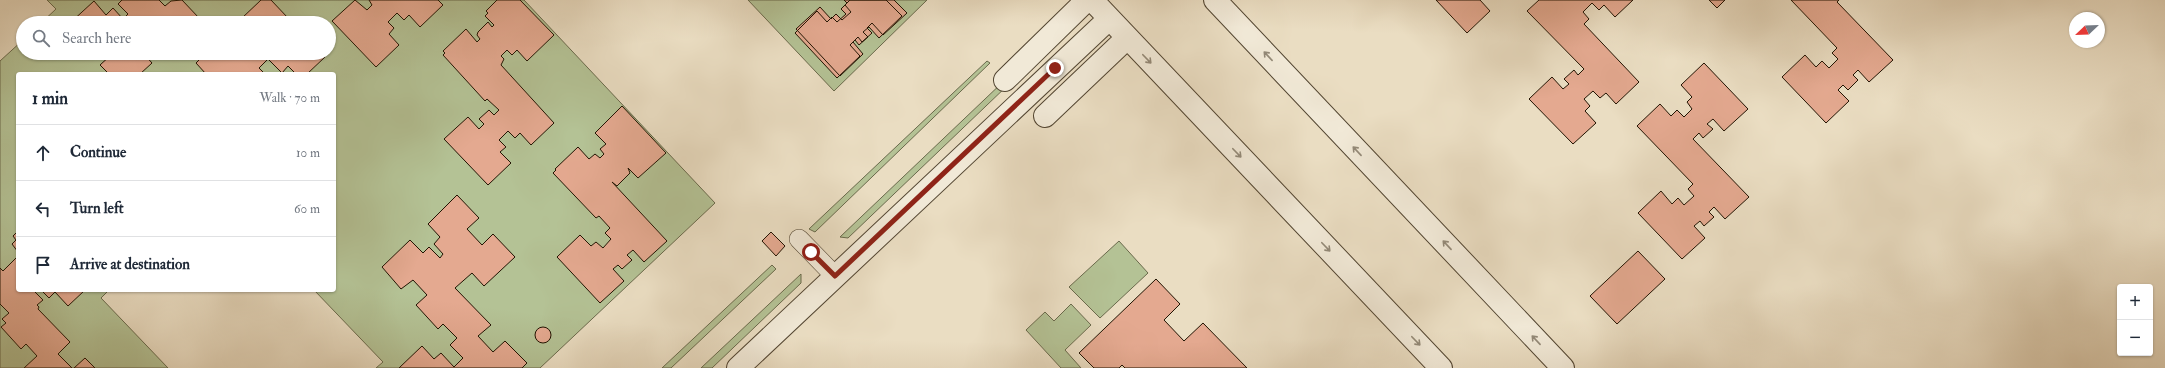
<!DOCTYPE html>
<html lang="en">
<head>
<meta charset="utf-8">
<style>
	:root { --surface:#fff; --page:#f2f2f3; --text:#1f2937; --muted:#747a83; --line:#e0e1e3 }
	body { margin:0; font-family:"IM FELL Double Pica",serif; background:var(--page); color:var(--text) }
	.controls { position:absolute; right:12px; bottom:12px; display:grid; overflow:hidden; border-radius:4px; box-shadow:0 1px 3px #0004 }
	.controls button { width:36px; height:36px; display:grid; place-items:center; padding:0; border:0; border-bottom:1px solid var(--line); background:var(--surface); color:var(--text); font:20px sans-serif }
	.compass { position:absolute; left:2069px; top:12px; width:36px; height:36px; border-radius:50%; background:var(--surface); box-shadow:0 1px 3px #0004; rotate:247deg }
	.stop { position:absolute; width:12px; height:12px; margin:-9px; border:3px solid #8f2418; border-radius:50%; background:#fff }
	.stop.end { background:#8f2418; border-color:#fff; box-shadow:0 1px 4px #0008 }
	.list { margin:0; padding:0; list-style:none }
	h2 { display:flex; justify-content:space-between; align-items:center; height:52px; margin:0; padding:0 16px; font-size:17px }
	h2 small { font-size:13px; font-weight:400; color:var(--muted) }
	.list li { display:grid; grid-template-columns:26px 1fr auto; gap:12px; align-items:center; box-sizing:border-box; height:56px; padding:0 16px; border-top:1px solid var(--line) }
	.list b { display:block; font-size:15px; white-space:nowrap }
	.list em { font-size:13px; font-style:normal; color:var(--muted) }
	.icon { flex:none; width:22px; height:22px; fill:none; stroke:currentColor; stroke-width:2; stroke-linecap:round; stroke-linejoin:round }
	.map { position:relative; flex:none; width:2165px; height:368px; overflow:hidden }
	.search { position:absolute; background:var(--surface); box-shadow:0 1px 3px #0004; left:16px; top:16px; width:320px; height:44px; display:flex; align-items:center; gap:10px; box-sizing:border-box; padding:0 14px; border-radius:22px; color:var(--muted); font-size:15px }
	.panel { position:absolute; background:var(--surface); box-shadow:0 1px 3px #0004; left:16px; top:72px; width:320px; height:220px; border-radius:4px }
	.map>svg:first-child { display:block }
	.green { fill:#b4c295; stroke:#6a6a4c }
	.building { fill:#e4a990; stroke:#211302 }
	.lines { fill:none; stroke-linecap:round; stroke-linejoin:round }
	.lane-casing { stroke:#534632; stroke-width:20 }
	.street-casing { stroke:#534632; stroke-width:24 }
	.lane { stroke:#f1e9d7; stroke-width:19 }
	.street { stroke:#f1e9d7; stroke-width:22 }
	.oneway { stroke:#938977 }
	.route { stroke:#8f2418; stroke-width:5 }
</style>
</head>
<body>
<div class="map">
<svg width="2165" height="368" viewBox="0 0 2165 368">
	<rect width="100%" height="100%" fill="#eaddc2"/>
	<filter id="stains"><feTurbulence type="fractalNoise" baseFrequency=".005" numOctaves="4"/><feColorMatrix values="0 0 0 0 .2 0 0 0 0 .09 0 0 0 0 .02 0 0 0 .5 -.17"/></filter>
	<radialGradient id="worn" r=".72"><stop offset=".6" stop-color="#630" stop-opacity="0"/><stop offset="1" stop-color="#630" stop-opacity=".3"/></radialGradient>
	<path class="green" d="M47,0H524L715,203L540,368H376L383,362L314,290H334V74H18V290H109L101,298L168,368H0V61L23,40V53H329V23H41L56,9Z
		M748,0H927L834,91Z
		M987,61L990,63L815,232L809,229Z
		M1005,80L1009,84L848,238L840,237Z
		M1119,241L1148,273L1100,318L1069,287Z
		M772,265L776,269L671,368H662Z
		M801,274V283L712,368H701Z
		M1071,304L1091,325L1065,350L1081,368H1061L1026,330L1045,312L1054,321Z"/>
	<path class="building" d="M122,0H159L165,6L171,1L182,0L199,18L194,23H70L94,1L106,15L113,8L123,19L128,14L118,4Z
		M261,0H271L288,18L283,23H247L242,18Z
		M355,0L367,10L372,5L369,0H438L443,5L420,27L409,15L404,20L397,13L388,22L394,28L389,34L399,45L376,67L332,21Z
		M497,0H520L554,35L527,61L517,50L512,55L507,50L501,56L504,59L501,65L554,123L531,145L520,133L515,138L508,131L499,140L506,147L500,152L511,163L488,185L444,139L468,117L479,129L484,124L479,119L489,110L494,115L499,110L487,99L485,101L443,55L445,53L443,51L466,29L477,42L480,39L477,35L478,32L488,22L492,27L494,25L485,16L488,13L486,11Z
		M844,0H886L902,16L879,38L869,27L863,32L868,37L859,45L855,40L850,45L860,56L837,78L795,33L817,11L827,22L832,17L837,22L846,14L841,9L847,3Z
		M850,0H894L907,13L883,35L872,23L867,28L872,33L862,42L858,37L853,42L863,54L840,76L796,29L820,7L831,19L836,14L842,20L851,12L845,5Z
		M1436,0H1480L1490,11L1467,33Z
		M1539,0H1633L1615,17L1604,5L1599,10L1592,3L1583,12L1589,19L1584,24L1639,82L1616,104L1606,93L1600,98L1593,91L1584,99L1590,106L1585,111L1596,123L1573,144L1529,99L1552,77L1563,89L1569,84L1564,79L1574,70L1578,75L1584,69L1527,11Z
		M1709,0H1725L1717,8Z
		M1791,0H1839L1837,2L1893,60L1869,82L1858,70L1853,75L1858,80L1848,90L1843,85L1838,90L1849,101L1826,123L1782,77L1805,55L1816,67L1822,61L1829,68L1838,59L1832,53L1837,48Z
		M110,53H143L152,63L140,74H109L100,65L111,55Z
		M206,53H321L325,57L307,74H296L288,66L282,73L268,59L259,68L265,74H206L196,63Z
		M1704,63L1748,109L1724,131L1713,119L1707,124L1713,129L1703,138L1699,133L1693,139L1749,197L1725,219L1714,207L1709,212L1714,217L1704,226L1700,221L1694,226L1705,238L1682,259L1638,213L1661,191L1672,204L1678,198L1684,205L1694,196L1688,189L1693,184L1637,126L1660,104L1671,116L1677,110L1684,117L1692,109L1687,102L1692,97L1681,85Z
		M622,106L666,153L638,178L628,168L630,173L617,186L612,182L667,241L644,262L633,250L627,255L632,260L622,269L618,265L613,269L624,281L600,303L557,257L580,235L591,246L596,242L603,248L611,239L605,233L610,228L599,216L596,218L553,173L556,170L555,169L578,147L589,159L595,154L600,158L604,154L600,149L606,144L595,133Z
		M457,195L479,218L467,229L482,245L493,234L515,257L484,286L472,273L455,288L491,325L478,336L493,352L505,341L527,363L522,368H399L422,346L434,359L441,353L454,367L463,358L450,345L457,338L443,324L438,329L416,305L427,295L413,280L401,289L382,267L410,240L423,253L429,247L440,258L443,254L434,244L440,237L428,224Z
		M18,231V252L12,244L16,240L13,236Z
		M771,232L785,246L776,256L762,241Z
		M1638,251L1665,279L1617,324L1590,296Z
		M18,256V290H37L35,292L43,300L37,305L39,307L38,309L70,342L58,354L72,368H24L37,356L26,344L21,349L1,327L6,323L2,319L9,313L0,304V268L3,271Z
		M1156,279L1180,304L1164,320L1184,341L1203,323L1247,368H1125L1122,365L1119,368H1094L1079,353Z
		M41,290H85L68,306L55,292L49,298Z
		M535 335a8 8 0 1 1 16 0a8 8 0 1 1-16 0Z
		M85,358L95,368H74Z"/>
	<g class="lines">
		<defs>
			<path id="lane" d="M799,239L835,276"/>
			<path id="street" d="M1092,0L1441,368
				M1215,0L1563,368
				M1005,80L1087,0
				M1045,116L1127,38
				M738,368L1109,19"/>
		</defs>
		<use href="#lane" class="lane-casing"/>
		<use href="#street" class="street-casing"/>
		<use href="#lane" class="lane"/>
		<use href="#street" class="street"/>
	</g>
	<defs><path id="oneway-shaft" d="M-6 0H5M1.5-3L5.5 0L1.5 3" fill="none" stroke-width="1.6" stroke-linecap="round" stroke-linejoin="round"/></defs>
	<g class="oneway">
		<use href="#oneway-shaft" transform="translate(1268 56) rotate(-133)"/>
		<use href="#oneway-shaft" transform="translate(1147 59) rotate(46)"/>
		<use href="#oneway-shaft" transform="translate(1357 151) rotate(-133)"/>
		<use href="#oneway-shaft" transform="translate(1237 153) rotate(46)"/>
		<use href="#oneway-shaft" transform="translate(1447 245) rotate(-133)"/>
		<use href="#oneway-shaft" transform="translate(1326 247) rotate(46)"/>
		<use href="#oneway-shaft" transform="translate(1536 340) rotate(-133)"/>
		<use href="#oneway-shaft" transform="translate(1416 341) rotate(46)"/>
	</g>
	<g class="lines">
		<path class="route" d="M811,252L835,276L1055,68"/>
	</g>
	<rect width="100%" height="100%" filter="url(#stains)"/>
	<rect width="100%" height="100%" fill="url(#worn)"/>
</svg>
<div class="controls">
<button>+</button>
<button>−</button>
</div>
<svg class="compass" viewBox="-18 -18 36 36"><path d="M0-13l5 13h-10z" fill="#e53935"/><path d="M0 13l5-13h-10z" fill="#747a83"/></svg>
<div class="stop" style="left:811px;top:252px"></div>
<div class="stop end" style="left:1055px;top:68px"></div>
<div class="search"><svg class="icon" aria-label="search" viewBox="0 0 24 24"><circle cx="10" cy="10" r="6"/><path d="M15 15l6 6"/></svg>Search here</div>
<section class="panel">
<h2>1 min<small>Walk · 70 m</small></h2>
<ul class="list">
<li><svg class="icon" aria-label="ahead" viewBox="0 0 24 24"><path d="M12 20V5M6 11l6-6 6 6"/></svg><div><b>Continue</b></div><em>10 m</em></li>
<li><svg class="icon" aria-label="left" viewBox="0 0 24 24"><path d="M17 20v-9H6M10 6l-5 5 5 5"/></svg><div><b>Turn left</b></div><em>60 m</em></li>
<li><svg class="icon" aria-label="arrive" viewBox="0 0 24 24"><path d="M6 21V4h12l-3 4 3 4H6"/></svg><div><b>Arrive at destination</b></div></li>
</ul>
</section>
</div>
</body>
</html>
